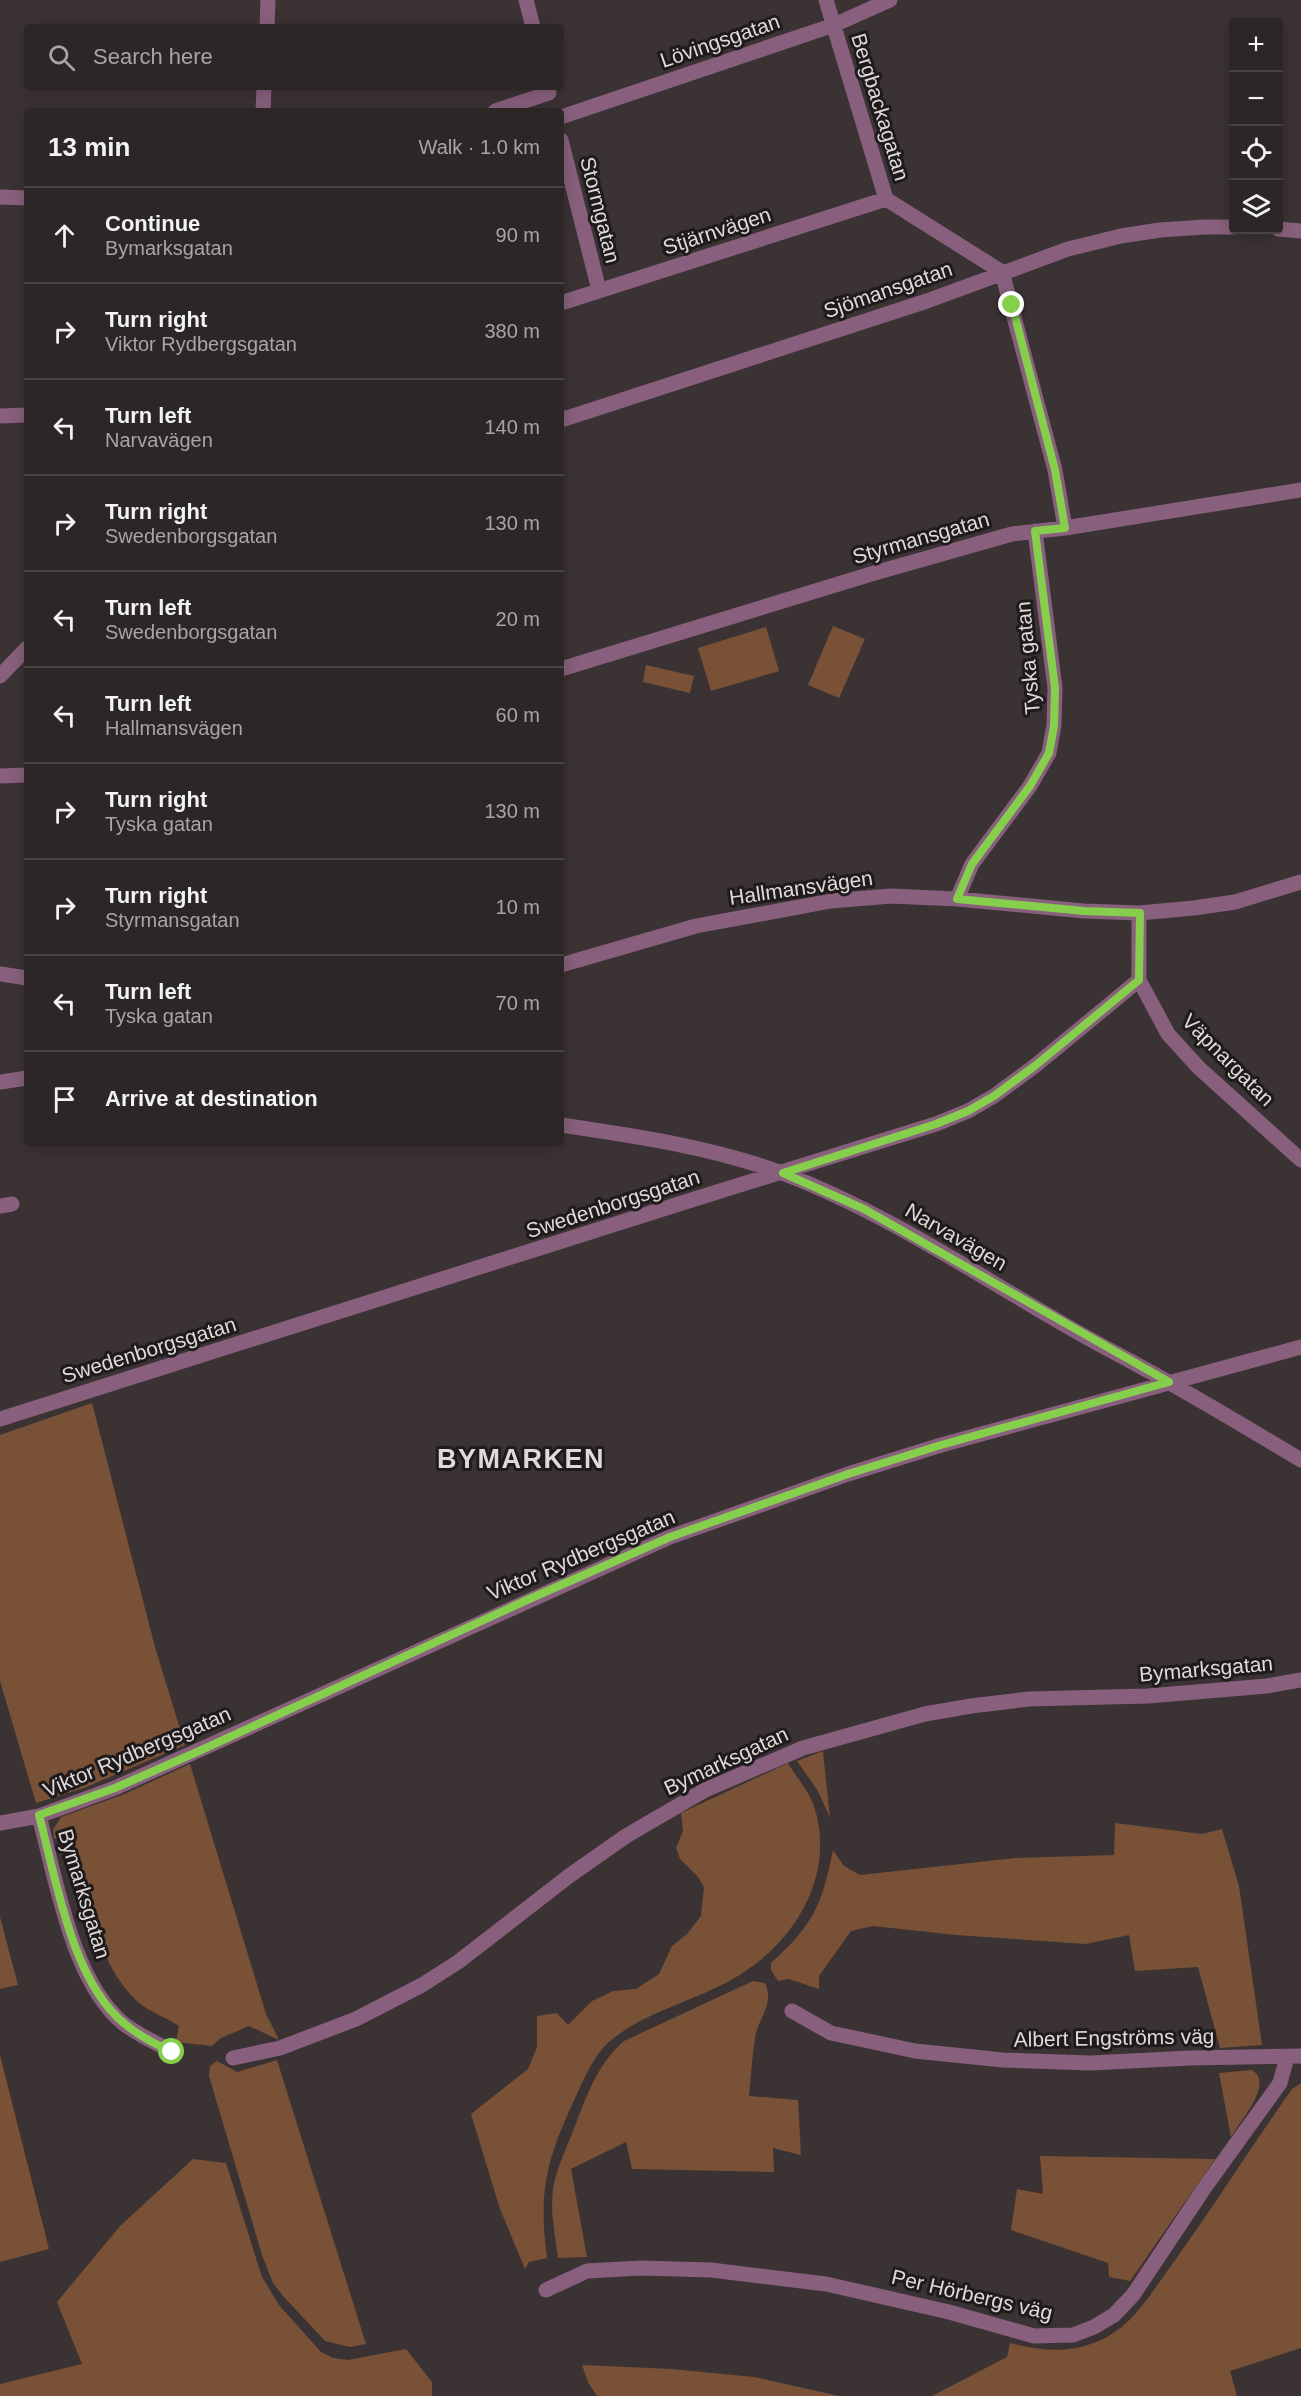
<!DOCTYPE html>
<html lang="en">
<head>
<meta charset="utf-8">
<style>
	:root { --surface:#2c2627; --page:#383233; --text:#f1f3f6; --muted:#a6a5a7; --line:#484344 }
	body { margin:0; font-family:Helvetica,sans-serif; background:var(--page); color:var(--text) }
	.controls { position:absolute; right:18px; top:18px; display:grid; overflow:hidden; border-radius:6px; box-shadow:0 3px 15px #0003 }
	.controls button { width:54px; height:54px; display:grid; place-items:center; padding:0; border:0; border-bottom:2px solid var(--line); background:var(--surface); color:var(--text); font:30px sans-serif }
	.stop { position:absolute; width:18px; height:18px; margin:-14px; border:4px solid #85cf4c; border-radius:50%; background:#fff }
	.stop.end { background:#85cf4c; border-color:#fff; box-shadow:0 2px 6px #0008 }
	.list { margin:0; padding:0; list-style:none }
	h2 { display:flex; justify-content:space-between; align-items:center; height:78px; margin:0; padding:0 24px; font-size:26px }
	h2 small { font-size:20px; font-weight:400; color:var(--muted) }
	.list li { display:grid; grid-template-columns:39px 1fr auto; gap:18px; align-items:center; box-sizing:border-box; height:96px; padding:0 24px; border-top:2px solid var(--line) }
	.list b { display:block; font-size:22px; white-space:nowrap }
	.list p { margin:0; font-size:20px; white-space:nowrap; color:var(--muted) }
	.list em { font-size:20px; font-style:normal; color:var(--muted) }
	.icon { flex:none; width:33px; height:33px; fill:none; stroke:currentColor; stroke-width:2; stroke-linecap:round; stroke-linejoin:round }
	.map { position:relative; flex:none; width:1301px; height:2396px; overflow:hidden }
	.search { position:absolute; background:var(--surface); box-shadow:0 3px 15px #0003; left:24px; top:24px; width:540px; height:66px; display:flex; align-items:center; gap:15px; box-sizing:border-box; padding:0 21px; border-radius:6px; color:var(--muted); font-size:22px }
	.panel { position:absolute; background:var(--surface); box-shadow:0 3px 15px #0003; left:24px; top:108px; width:540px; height:1038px; border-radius:6px }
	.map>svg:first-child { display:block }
	.green { fill:#785136 }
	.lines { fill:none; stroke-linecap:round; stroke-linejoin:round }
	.minor { stroke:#88607d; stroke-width:15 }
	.route { stroke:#85cf4c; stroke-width:8 }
	.labels { text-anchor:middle; stroke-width:6; stroke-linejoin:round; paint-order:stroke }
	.street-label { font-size:21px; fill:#dfd9da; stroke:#1f1b1c }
	.district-label { font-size:27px; font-weight:bold; letter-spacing:1.5px; fill:#dfd9da; stroke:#1f1b1c }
</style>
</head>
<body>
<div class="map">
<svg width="1301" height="2396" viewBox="0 0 1301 2396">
	<rect width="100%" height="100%" fill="#3b3234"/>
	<path class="green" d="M833,626L865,639L839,698L808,685Z
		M766,627L779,671L711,691L698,648Z
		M646,665L694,676L690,693L643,682Z
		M92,1403L155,1647L185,1745L84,1788L36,1803L0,1681V1435Z
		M823,1751L830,1818L818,1791L797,1761Z
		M788,1763C796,1777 809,1791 814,1806C837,1876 793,1946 731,1980C692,2002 644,2012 609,2042C594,2055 585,2077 576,2096C547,2159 538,2188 547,2258L529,2262L525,2269L500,2209L471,2114L528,2069L537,2047V2016L557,2013L568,2025L592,2001L613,1991L636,1989L659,1974L672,1946L687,1934L701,1916L704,1887L698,1877L680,1859L676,1848L683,1831L681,1813Z
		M190,1764L266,2014L279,2040L249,2026L221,2038L212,2046L176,2042L179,2026C167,2018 150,2012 139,2003C95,1964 86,1889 71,1834L54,1839L53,1830L61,1817L122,1795Z
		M1115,1823L1202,1834L1222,1829L1239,1886L1262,2045L1220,2048L1198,1967L1135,1971L1129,1935L1086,1944L956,1935L873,1926L851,1931L819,1976V1989L789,1979L778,1981L771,1970V1963C813,1925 822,1905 833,1850L844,1866L860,1875L1015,1858L1114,1855Z
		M0,1917L18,1985L0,1989Z
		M753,1981L765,1983C775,2004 758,2018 755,2038C752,2057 751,2077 749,2096L798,2100L801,2155L773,2148L774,2172L632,2169L626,2142L571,2169L587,2257L558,2258C555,2235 550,2212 553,2189C556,2171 564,2153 571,2136C585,2101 595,2066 624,2041Z
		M0,2055L49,2249L0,2262Z
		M277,2060L366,2344L350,2347L325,2341L283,2296L273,2283L262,2255L209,2076L210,2066L217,2061L237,2072Z
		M1251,2070C1276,2081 1239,2123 1231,2137L1219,2073Z
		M1301,2083V2348L1230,2371L1237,2396H932L1007,2357L1010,2343C1044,2352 1075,2354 1107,2337C1137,2320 1153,2290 1173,2263C1214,2206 1251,2147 1292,2089Z
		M1040,2156L1215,2159L1130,2281L1109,2277L1108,2263L1011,2230L1017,2189L1043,2194Z
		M193,2159L226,2163L262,2277L279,2305L321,2352L333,2358L348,2360L406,2349L432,2382V2396H0V2384L82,2364L57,2302L120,2226Z
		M582,2365L672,2369L754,2377L839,2396H597L588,2382Z"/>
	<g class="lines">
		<path class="minor" d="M526,0L533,27
			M826,0L886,199L1002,272L1055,470L1065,528
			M267,27L268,0
			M263,111L264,87
			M495,111L549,93
			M561,117L834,25L890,0
			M561,140L599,290
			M0,197L27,198
			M1278,229L1301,231
			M561,303L886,199
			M0,416L27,415
			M561,420L927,301L1068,249L1121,236L1160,230L1204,227H1234
			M561,669L871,574L1012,534L1065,528L1301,490
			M0,676L27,648
			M0,776L27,775
			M957,899L972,864L1030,786L1049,753L1054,725L1055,688L1035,531
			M561,965L696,926L831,901L891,896L957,899L1084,911L1139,913L1194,908L1235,902L1301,882
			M0,974L27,978
			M1139,980L1168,1034L1199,1068L1301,1160
			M0,1082L27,1078
			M561,1125C636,1136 711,1147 782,1173C878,1209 965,1267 1053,1318C1091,1341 1130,1360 1168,1382C1213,1407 1257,1434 1301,1460
			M0,1206L12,1204
			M0,1419L701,1197L936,1124L968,1111L994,1096L1036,1065L1139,980V913
			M39,1816C56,1879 72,1982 124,2024C139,2035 155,2043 172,2051
			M0,1823L39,1816L115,1788L670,1537L848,1474L941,1445L1301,1347
			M792,2011L831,2033L915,2051L1003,2060L1091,2063L1190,2058L1301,2056
			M233,2058L280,2048L356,2019L422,1985L458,1962L569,1876L626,1836L705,1790L803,1748L925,1714L971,1706L1029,1699L1148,1696L1267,1686L1301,1680
			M546,2290L587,2271L641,2268L711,2270L826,2284L949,2312L1034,2336L1073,2335L1094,2327L1114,2315L1133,2295L1205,2187L1280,2083L1287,2057"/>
	</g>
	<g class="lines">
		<path class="route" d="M172,2052C155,2044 139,2036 125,2024C72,1982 56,1879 39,1815L115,1788L197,1752L527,1600L670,1537L848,1474L941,1445L1169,1382L864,1209L783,1173L936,1124L968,1111L994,1096L1036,1065L1139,980L1140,913L1084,911L957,899L972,864L1030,786L1049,753L1054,726L1055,688L1035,531L1065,528L1055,470L1012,305"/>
	</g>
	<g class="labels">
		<g class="street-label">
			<text transform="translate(720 41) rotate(-19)" y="7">Lövingsgatan</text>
			<text transform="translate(880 107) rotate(73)" y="7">Bergbackagatan</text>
			<text transform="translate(600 210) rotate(76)" y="7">Stormgatan</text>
			<text transform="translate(717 231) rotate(-18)" y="7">Stjärnvägen</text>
			<text transform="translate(888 290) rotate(-19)" y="7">Sjömansgatan</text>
			<text transform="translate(921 538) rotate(-16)" y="7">Styrmansgatan</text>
			<text transform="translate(1028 658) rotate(-95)" y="7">Tyska gatan</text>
			<text transform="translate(801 888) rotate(-8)" y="7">Hallmansvägen</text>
			<text transform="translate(1228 1060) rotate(45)" y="7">Väpnargatan</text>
			<text transform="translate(613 1204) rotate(-18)" y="7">Swedenborgsgatan</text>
			<text transform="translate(956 1237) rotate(30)" y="7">Narvavägen</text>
			<text transform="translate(149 1350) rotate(-17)" y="7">Swedenborgsgatan</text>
			<text transform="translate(581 1555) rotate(-23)" y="7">Viktor Rydbergsgatan</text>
			<text transform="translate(1206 1669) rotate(-5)" y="7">Bymarksgatan</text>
			<text transform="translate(137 1752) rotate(-23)" y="7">Viktor Rydbergsgatan</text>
			<text transform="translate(726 1761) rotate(-25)" y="7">Bymarksgatan</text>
			<text transform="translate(84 1894) rotate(73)" y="7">Bymarksgatan</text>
			<text transform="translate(1114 2038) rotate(-1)" y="7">Albert Engströms väg</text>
			<text transform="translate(972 2295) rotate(13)" y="7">Per Hörbergs väg</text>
		</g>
		<g class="district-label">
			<text x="521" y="1468">BYMARKEN</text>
		</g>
	</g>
</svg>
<div class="controls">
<button>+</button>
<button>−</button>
<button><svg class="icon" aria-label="locate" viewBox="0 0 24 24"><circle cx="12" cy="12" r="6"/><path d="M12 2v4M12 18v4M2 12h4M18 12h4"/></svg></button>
<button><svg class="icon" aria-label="layers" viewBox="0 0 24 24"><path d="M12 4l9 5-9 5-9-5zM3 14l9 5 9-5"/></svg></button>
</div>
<div class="stop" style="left:172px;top:2052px"></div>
<div class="stop end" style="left:1012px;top:305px"></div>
<div class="search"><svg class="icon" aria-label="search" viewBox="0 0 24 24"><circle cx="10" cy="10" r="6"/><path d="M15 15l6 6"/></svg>Search here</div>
<section class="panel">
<h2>13 min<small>Walk · 1.0 km</small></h2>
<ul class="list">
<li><svg class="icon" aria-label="ahead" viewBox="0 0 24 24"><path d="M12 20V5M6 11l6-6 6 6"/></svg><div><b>Continue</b><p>Bymarksgatan</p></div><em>90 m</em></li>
<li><svg class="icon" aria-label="right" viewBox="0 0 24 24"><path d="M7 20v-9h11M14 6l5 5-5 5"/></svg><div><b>Turn right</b><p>Viktor Rydbergsgatan</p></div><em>380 m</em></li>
<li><svg class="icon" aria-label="left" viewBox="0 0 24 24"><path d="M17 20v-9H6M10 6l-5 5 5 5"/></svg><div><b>Turn left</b><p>Narvavägen</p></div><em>140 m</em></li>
<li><svg class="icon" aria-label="right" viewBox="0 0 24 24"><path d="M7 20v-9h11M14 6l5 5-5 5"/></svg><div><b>Turn right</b><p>Swedenborgsgatan</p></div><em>130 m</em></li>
<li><svg class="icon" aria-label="left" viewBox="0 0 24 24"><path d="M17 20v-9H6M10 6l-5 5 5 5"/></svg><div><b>Turn left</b><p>Swedenborgsgatan</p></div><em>20 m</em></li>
<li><svg class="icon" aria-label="left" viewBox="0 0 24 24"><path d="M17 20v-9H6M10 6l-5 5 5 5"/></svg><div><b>Turn left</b><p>Hallmansvägen</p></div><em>60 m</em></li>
<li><svg class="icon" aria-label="right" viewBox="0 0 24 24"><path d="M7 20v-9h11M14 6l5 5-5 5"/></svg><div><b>Turn right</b><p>Tyska gatan</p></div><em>130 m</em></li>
<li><svg class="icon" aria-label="right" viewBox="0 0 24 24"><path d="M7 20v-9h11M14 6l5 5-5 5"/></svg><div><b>Turn right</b><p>Styrmansgatan</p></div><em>10 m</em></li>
<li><svg class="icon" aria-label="left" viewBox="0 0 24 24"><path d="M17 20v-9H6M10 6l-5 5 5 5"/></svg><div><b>Turn left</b><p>Tyska gatan</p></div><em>70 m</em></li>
<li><svg class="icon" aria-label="arrive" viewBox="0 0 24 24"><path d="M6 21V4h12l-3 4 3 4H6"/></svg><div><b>Arrive at destination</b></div></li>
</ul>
</section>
</div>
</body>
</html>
